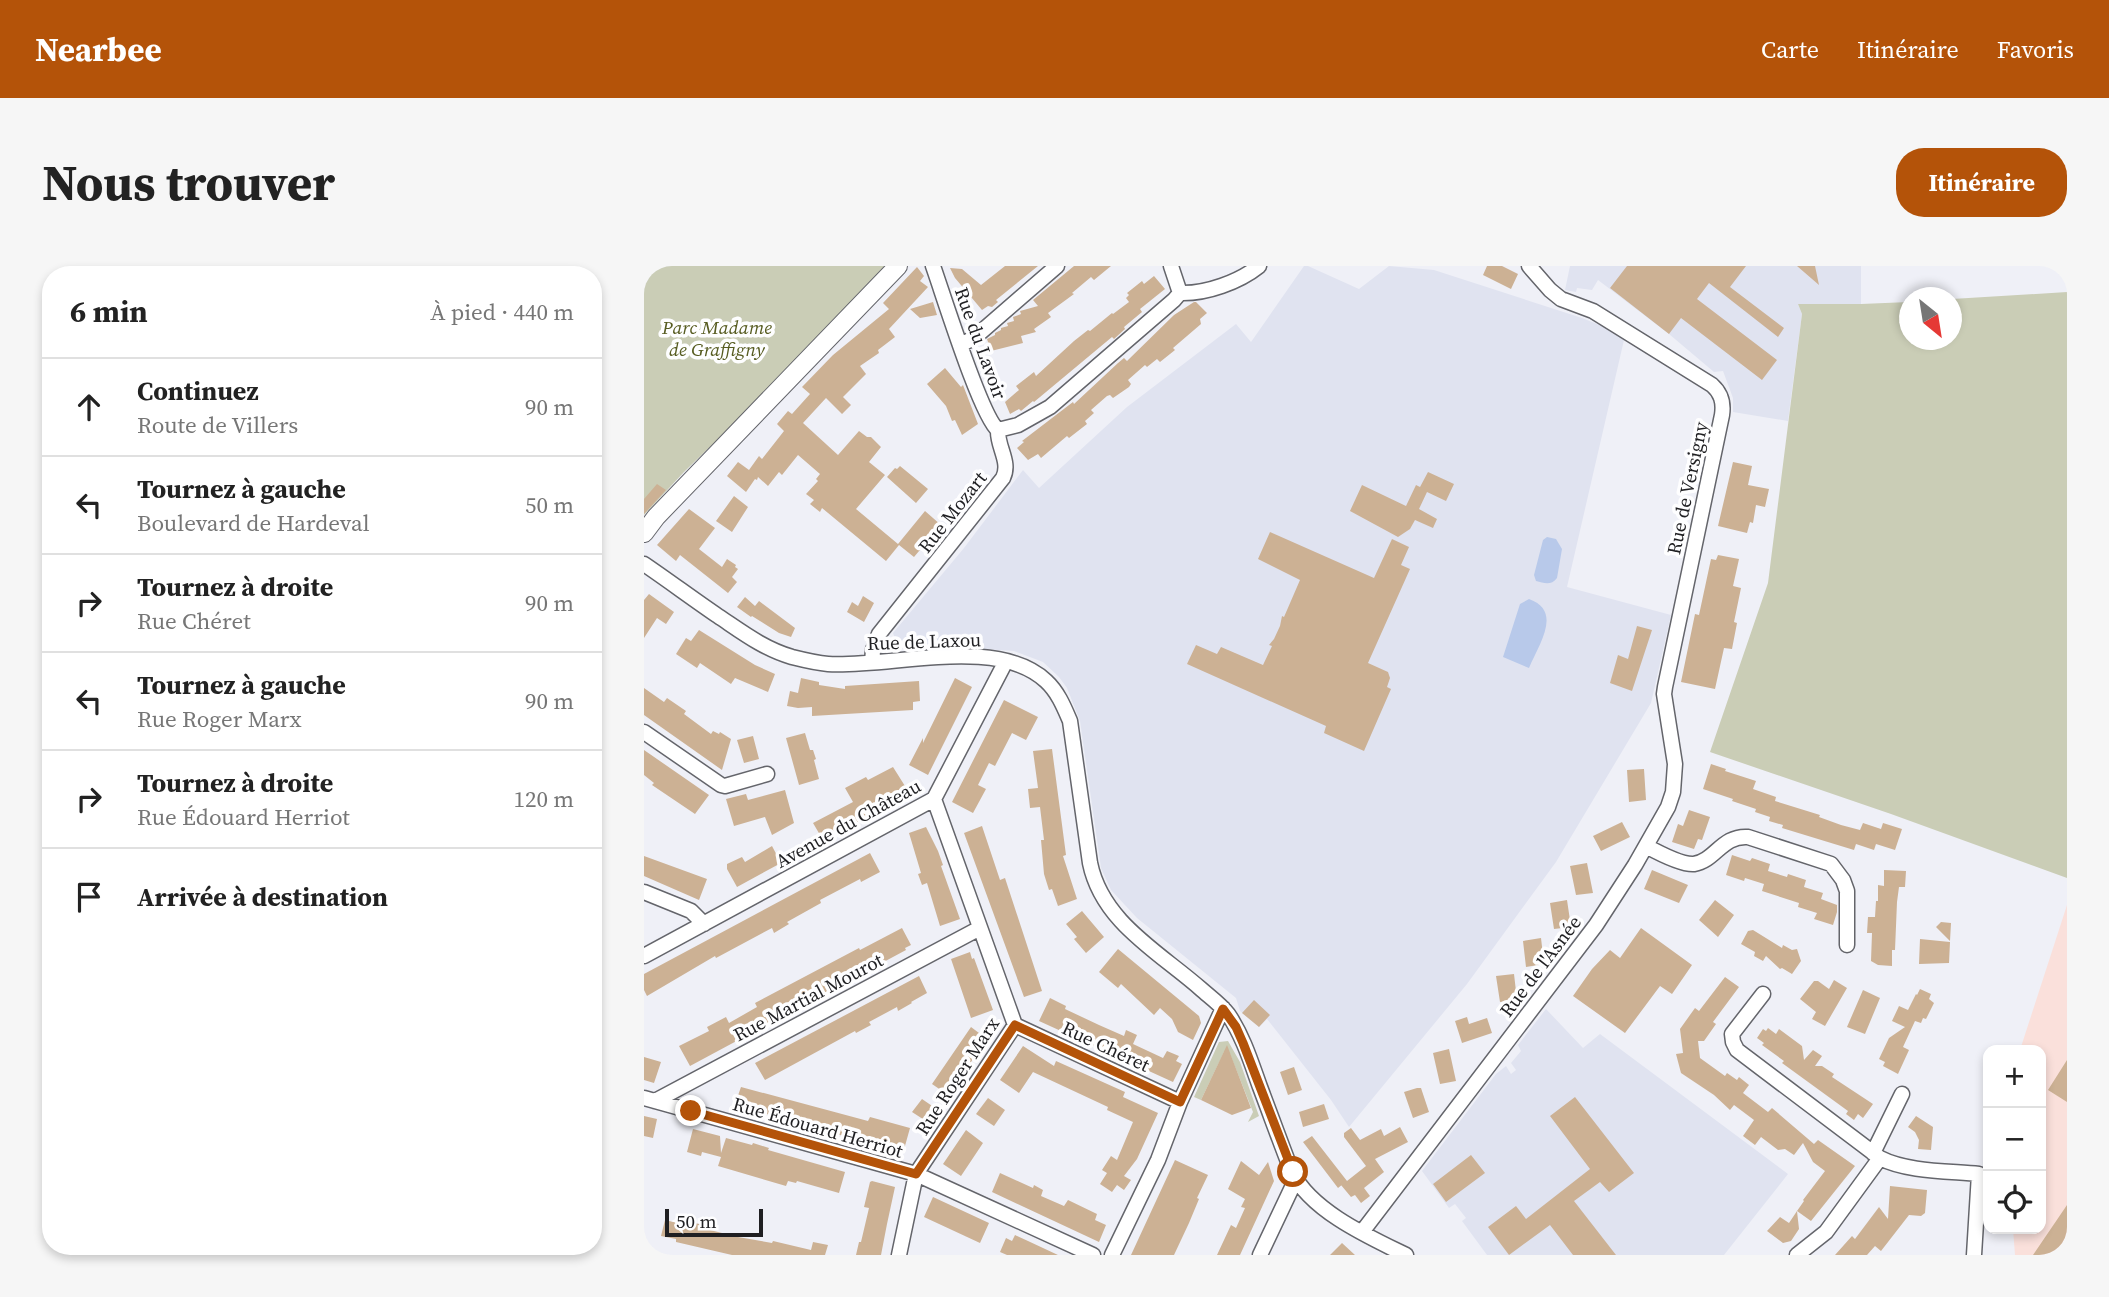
<!DOCTYPE html>
<html lang="fr">
<head>
<meta charset="utf-8">
<style>
	:root { --surface:#fff; --page:#f6f6f6; --text:#222; --muted:#767676; --line:#e0e0e0; --accent:#b45309 }
	body { margin:0; font-family:"Source Serif 4",serif; background:var(--page); color:var(--text) }
	.controls { position:absolute; right:21px; bottom:21px; display:grid; overflow:hidden; border-radius:14px; box-shadow:0 4px 10px #0003 }
	.controls button { width:63px; height:63px; display:grid; place-items:center; padding:0; border:0; border-bottom:2px solid var(--line); background:var(--surface); color:var(--text); font:35px sans-serif }
	.compass { position:absolute; left:1255px; top:21px; width:63px; height:63px; border-radius:50%; background:var(--surface); box-shadow:0 4px 10px #0003; rotate:150deg }
	.scale { position:absolute; left:21px; bottom:18px; width:98px; box-sizing:border-box; padding-left:7px; border:4px solid #1f1f22; border-top:0; font-size:19px; line-height:24px; white-space:nowrap; color:#1f1f22; -webkit-text-stroke:5px #fefeff; paint-order:stroke }
	.stop { position:absolute; width:21px; height:21px; margin:-16px; border:5px solid #b45309; border-radius:50%; background:#fff }
	.stop.end { background:#b45309; border-color:#fff; box-shadow:0 2px 7px #0008 }
	.list { margin:0; padding:0; list-style:none }
	h2 { display:flex; justify-content:space-between; align-items:center; height:91px; margin:0; padding:0 28px; font-size:30px }
	h2 small { font-size:23px; font-weight:400; color:var(--muted) }
	.list li { display:grid; grid-template-columns:46px 1fr auto; gap:21px; align-items:center; box-sizing:border-box; height:98px; padding:0 28px; border-top:2px solid var(--line) }
	.list b { display:block; font-size:26px; white-space:nowrap }
	.list p { margin:0; font-size:23px; white-space:nowrap; color:var(--muted) }
	.list em { font-size:23px; font-style:normal; color:var(--muted) }
	.icon { flex:none; width:38px; height:38px; fill:none; stroke:currentColor; stroke-width:2; stroke-linecap:round; stroke-linejoin:round }
	.map { position:relative; flex:none; width:1423px; height:989px; overflow:hidden; border-radius:28px }
	header { display:flex; align-items:center; gap:42px; box-sizing:border-box; height:98px; padding:0 35px; background:var(--accent); color:#fff }
	header strong { font-size:33px }
	nav { display:flex; gap:38px; margin-inline-start:auto; font-size:24px }
	.intro { display:flex; align-items:center; justify-content:space-between; box-sizing:border-box; height:168px; padding:0 42px }
	h1 { margin:0; font-size:49px }
	.button { padding:18px 32px; border-radius:28px; background:var(--accent); color:#fff; font-size:24px; font-weight:700 }
	main { display:flex; gap:42px; padding:0 42px }
	aside { flex:1; background:var(--surface); border-radius:28px; box-shadow:0 4px 10px #0003 }
	.map>svg:first-child { display:block }
	.built { fill:#e0e3f0 }
	.medical { fill:#fae0db }
	.green { fill:#cacdb6 }
	.water { fill:#b8c9ea }
	.building { fill:#ccb194 }
	.lines { fill:none; stroke-linecap:round; stroke-linejoin:round }
	.minor-casing { stroke:#64656b; stroke-width:17 }
	.tertiary-casing { stroke:#64656b; stroke-width:20 }
	.minor { stroke:#fff; stroke-width:14 }
	.tertiary { stroke:#fff; stroke-width:18 }
	.route { stroke:#b45309; stroke-width:9 }
	.labels { text-anchor:middle; stroke-width:7; stroke-linejoin:round; paint-order:stroke }
	.park-label { font-size:19px; font-style:italic; fill:#575c21; stroke:#fefeff }
	.street-label { font-size:19px; fill:#1f1f22; stroke:#fefeff }
</style>
</head>
<body>
<header>
<strong>Nearbee</strong>
<nav><a>Carte</a><a>Itinéraire</a><a>Favoris</a></nav>
</header>
<div class="intro"><h1>Nous trouver</h1><a class="button">Itinéraire</a></div>
<main>
<aside>
<h2>6 min<small>À pied · 440 m</small></h2>
<ul class="list">
<li><svg class="icon" aria-label="ahead" viewBox="0 0 24 24"><path d="M12 20V5M6 11l6-6 6 6"/></svg><div><b>Continuez</b><p>Route de Villers</p></div><em>90 m</em></li>
<li><svg class="icon" aria-label="left" viewBox="0 0 24 24"><path d="M17 20v-9H6M10 6l-5 5 5 5"/></svg><div><b>Tournez à gauche</b><p>Boulevard de Hardeval</p></div><em>50 m</em></li>
<li><svg class="icon" aria-label="right" viewBox="0 0 24 24"><path d="M7 20v-9h11M14 6l5 5-5 5"/></svg><div><b>Tournez à droite</b><p>Rue Chéret</p></div><em>90 m</em></li>
<li><svg class="icon" aria-label="left" viewBox="0 0 24 24"><path d="M17 20v-9H6M10 6l-5 5 5 5"/></svg><div><b>Tournez à gauche</b><p>Rue Roger Marx</p></div><em>90 m</em></li>
<li><svg class="icon" aria-label="right" viewBox="0 0 24 24"><path d="M7 20v-9h11M14 6l5 5-5 5"/></svg><div><b>Tournez à droite</b><p>Rue Édouard Herriot</p></div><em>120 m</em></li>
<li><svg class="icon" aria-label="arrive" viewBox="0 0 24 24"><path d="M6 21V4h12l-3 4 3 4H6"/></svg><div><b>Arrivée à destination</b></div></li>
</ul>
</aside>
<div class="map">
<svg width="1423" height="989" viewBox="0 0 1423 989">
	<rect width="100%" height="100%" fill="#eff0f7"/>
	<path class="built" d="M660,0H664L715,23L745,0L790,4L938,52L958,60L980,74L923,321L1027,349L1007,437L912,596L823,718L705,861L687,834L623,753L615,761L596,745L592,732L493,652L467,624L457,602L436,455L423,422L415,411L399,396L370,385L339,383H255L249,367L320,282L379,204L395,222L483,141L592,58L607,76Z
		M926,0H1217V38H1154L1158,48L1144,155L1089,146V132L1079,105L1070,106L1025,68L954,14L948,24L933,22L932,26L921,24Z
		M902,743L939,782L956,768L1144,908L1080,989H843L818,955L822,952L811,938L805,942L778,905L852,808L862,800L867,808L872,804L867,797L877,785L874,779Z"/>
	<path class="medical" d="M1423,639V989H1371L1369,963H1397V784H1376Z"/>
	<path class="green" d="M0,0H243L110,138L40,206L0,249Z
		M1423,26V612L1247,548L1066,486L1124,317L1158,48L1154,38H1217L1265,36L1266,74H1308V33Z
		M584,775L596,796L615,850L604,856L609,846L586,788L580,786L557,834L550,831L575,776Z"/>
	<path class="water" d="M903,271L912,273L918,283L913,312C907,320 900,317 892,315L890,309L899,274Z
		M885,333C919,345 895,378 885,402L859,391L876,338Z"/>
	<path class="building" d="M361,0H394L352,34L354,36L348,41L344,40L338,44L311,12L306,2L318,3L337,19Z
		M430,0H467L450,14L447,11L428,27L430,28L404,47L407,51L390,63L392,66L377,70L379,77L347,85L343,73L351,69V67L357,64V62L364,60L363,57L370,55L369,51L377,48L376,45L394,40L389,34Z
		M843,0H858L874,8L867,23L839,9Z
		M983,0H1102L1086,21L1140,62L1134,71L1065,17L1053,33L1133,94L1118,114L1037,52L1025,68L966,22Z
		M1153,0H1171L1175,19Z
		M273,1L280,10L276,15L284,21L245,63L251,71L234,84L235,87L216,100L222,108L199,131L207,139L198,148L182,132L159,157L194,189L215,165L223,171H227L237,181L225,196L241,209L212,243L254,278L281,245L297,259L270,291L255,279L242,295L178,242L176,246L166,238L170,234L162,228L174,215L172,213L176,208L154,189L138,209L135,206L124,220L114,211L113,214L111,213L102,226L83,210L94,196L105,204L115,190L118,193L140,165L133,158L144,145L148,148L166,128L158,121L189,89L245,43L239,37Z
		M510,10L521,23L496,43L498,46L480,61L481,63L470,73L468,71L390,136L389,135L377,145L375,143L366,148L361,136L375,124L372,120L390,106L392,110L430,75L444,64L446,65L468,47L469,48L485,36L482,32L485,29L483,27L498,15L500,18Z
		M289,36L293,49L276,52L266,43Z
		M550,36H552L563,47L556,53L557,58L529,82L531,84L516,96L513,93L503,101L501,99L484,114L487,118L485,121L469,132L466,129L463,130L447,144L450,147L441,155L443,158L425,172L423,170L397,192L394,188L384,194L373,182L380,176L378,175L429,136L430,138L474,97L480,92L483,95L530,49Z
		M301,102L317,121L319,119L334,158L318,169L311,154L308,155L302,140L283,118Z
		M1089,196L1108,200L1104,219L1125,223L1121,241L1112,239L1109,257L1106,256L1103,267L1074,260Z
		M256,200L284,223L272,237L243,211L251,202L253,203Z
		M784,206L810,218L802,235L783,226L775,243L793,253L789,262L771,254L766,263L754,271L706,245L718,219L762,240L772,219L776,221Z
		M13,218L22,224L0,248V233Z
		M90,230L104,241L88,266L72,255Z
		M45,243L71,262L55,283L78,301L83,293L92,299L91,301L94,303L88,311L93,316L84,327L36,289L32,295L13,279Z
		M626,266L730,312L748,273L765,281L757,299L766,303L724,397L744,406L746,412L743,421L747,423L720,485L680,467L682,460L543,398L552,379L573,388L577,381L619,399L628,380L625,379L630,373L636,360L638,350L640,351L656,314L614,293Z
		M1074,289L1095,293L1089,320L1097,322L1090,356L1093,357L1088,383L1080,382L1071,423L1037,416L1051,348L1055,349L1067,293L1072,294Z
		M5,328L30,346L22,358L13,352L0,372V334Z
		M219,330L230,337L220,356L203,346L208,336L214,340Z
		M101,331L111,340L115,335L151,362L147,371L135,367L108,350L107,351L93,341Z
		M993,360L1008,364L988,425L966,417L974,389L984,393Z
		M55,364L111,399L131,408L124,426L91,412L87,418L56,397L53,402L32,388L42,372L47,375Z
		M157,412L175,416V419L201,423V420L275,415L276,435L269,436V444L168,450V441L154,442L143,440L146,425L154,427Z
		M311,412L328,421L284,509L265,499L279,472V477Z
		M0,422L20,436L23,432L42,445L40,448L67,468L69,465L75,468L76,466L87,473L78,504L0,449Z
		M360,434L394,451L382,474L368,467L351,500L345,497L334,519L342,523L329,547L308,536Z
		M161,467L166,484H169L172,493L170,494L175,513L155,519L142,472Z
		M109,470L115,493L100,497L93,474Z
		M408,483L422,589L419,590L433,633L414,640L408,623L405,624L400,608L397,574H400L396,541L386,542L384,523L394,522L389,485Z
		M0,484L65,529L51,548L8,519L10,517L0,509Z
		M1067,498L1082,503L1081,505L1112,515L1109,523L1132,531L1131,535L1176,549L1175,551L1197,559L1216,564L1219,557L1237,563L1239,557L1258,563L1251,584L1232,578L1230,584L1212,578L1210,584L1138,562L1139,559L1125,555L1126,551L1111,546L1112,543L1088,535L1089,533L1059,523Z
		M249,501L266,528L179,574L169,557L209,536L201,522L222,511L224,514Z
		M1000,503L1002,534L985,536L983,504Z
		M141,524L150,557L128,569L121,551L90,560L82,533L102,528L104,534Z
		M1045,544L1066,551L1058,574L1054,573L1050,583L1028,576L1034,558L1039,560Z
		M978,556L986,571L957,585L949,570Z
		M338,560L356,614L361,612L398,725L380,731L320,567Z
		M282,561L294,585L299,599L297,600L316,653L296,660L283,617L278,619L274,608L277,607L265,567Z
		M128,580L137,597L93,621L83,603V598L98,591L101,596Z
		M226,587L236,606L217,616L216,613L176,634L177,637L143,656L145,658L130,667L128,662L72,692L71,690L3,730L0,724V708Z
		M1088,589L1106,595L1108,592L1126,598L1124,605L1143,611L1144,608L1162,614L1160,621L1179,627L1177,633L1193,639V646L1189,659L1170,653L1173,647L1154,641L1155,637L1118,625L1120,618L1101,612L1100,615L1082,609Z
		M0,590L63,613L55,634L0,610Z
		M943,597L949,627L932,629L926,600Z
		M1008,604L1044,619L1035,637L1000,623Z
		M1240,604L1262,605L1261,621H1255L1253,636L1251,684H1248V700L1234,699L1227,695L1228,667H1223L1224,651H1231L1232,635H1234V619L1240,620Z
		M923,634L927,661L910,663L906,637Z
		M1071,634L1090,649L1074,671L1055,654Z
		M438,645L460,671L442,687L430,673L433,671L422,658Z
		M1297,656L1307,657L1306,675L1292,661Z
		M258,662L267,679L261,682L262,684L46,800L35,780L65,765L63,761L82,751L85,757L113,741L111,737L215,682L216,684Z
		M997,662L1048,699L1028,728L1016,720L981,767L929,730L948,703L966,684L976,692Z
		M1109,664L1138,682L1139,679L1148,684L1153,683L1157,695L1148,708L1138,702L1136,703L1122,690L1119,695L1110,690L1111,686L1097,678L1104,665Z
		M897,672L900,698L882,701L879,675Z
		M1276,673L1306,676L1305,697L1275,698Z
		M474,683L555,750L557,757L549,774L534,766L528,753L516,742L510,749L477,718L474,722L455,706Z
		M326,686L328,693L330,692L349,744L327,752L307,693Z
		M870,708L873,734L856,736L852,710Z
		M275,710L283,727L267,736L268,737L254,745L253,741L225,756L227,759L212,767L211,765L121,814L111,797Z
		M1081,711L1095,721L1069,756L1072,758L1060,775H1054L1056,792L1081,810L1083,807L1093,814L1095,811L1105,819L1099,827L1124,846L1128,842L1170,878L1174,874L1211,900L1167,955L1153,945L1160,935L1159,934L1181,905L1169,896L1159,877L1150,889L1141,883L1134,884L1117,871L1111,879L1099,870L1110,854L1090,839L1086,844L1070,829L1037,807L1032,788L1039,787L1036,763L1051,742L1055,745Z
		M1190,714L1203,722L1181,760L1168,753L1172,746L1156,733L1170,715H1174L1185,723Z
		M1276,723L1287,728L1285,733L1290,737L1282,753L1279,752L1277,757L1271,755L1259,781L1265,784L1254,808L1239,800L1241,796L1235,793L1245,772L1261,761L1248,755L1255,740L1264,744L1272,728L1273,729Z
		M1219,724L1236,732L1221,768L1203,761Z
		M406,732L422,740L421,743L455,759L480,770L482,764L493,769L489,778L519,792L523,785L535,790L532,795L538,798L529,816L395,755Z
		M610,734L626,749L615,761L598,747Z
		M823,751L825,758L843,752L848,767L818,777L811,755Z
		M327,761L343,773L304,829L288,818Z
		M1124,762L1132,768L1135,763L1158,780L1160,794L1169,784L1178,790L1171,800H1178L1190,808L1188,811L1229,838L1219,852L1214,848L1210,854L1202,848L1204,845L1138,797L1140,795L1118,779L1120,777L1113,772L1119,763L1122,765Z
		M583,779L607,842L588,849L557,834Z
		M379,780L410,800L412,795L481,826L479,831L514,847L493,893L480,910L487,914L480,924L473,919L468,926L456,918L463,907L458,904L467,890L473,894L489,856L463,844L464,841L389,806L375,827L356,814Z
		M805,783L812,815L796,818L789,787Z
		M0,791L17,796L10,817L0,814Z
		M1423,794V836L1404,824Z
		M650,801L658,824L644,829L636,806Z
		M97,821L224,855L226,851L266,862L259,887L101,842L102,838L92,835Z
		M773,822H777L785,846L769,852L760,826Z
		M931,831L990,907L965,926L956,916L930,935L972,989H929L906,959L865,989L844,961L872,940L882,953L946,903L906,850Z
		M344,832L361,844L350,860L332,848Z
		M278,833L294,844L285,857L268,846Z
		M680,838L685,853L659,861L655,846Z
		M0,850L13,853L9,872L0,870Z
		M1272,850L1289,861L1287,884L1274,883L1275,874L1271,866L1264,861Z
		M756,861L764,876L731,893L740,906L720,922L726,930L717,937L711,929L707,931L697,919L699,918L694,922L659,876L668,870L703,915L722,900L700,871V867L707,862L716,874L737,863L740,870Z
		M49,863L76,870L77,887L82,872L108,879L109,877L125,882L124,884L201,906L195,927L153,915L152,917L144,915L142,920L74,900L77,891L58,886L57,890L43,886Z
		M322,864L339,877L317,910L299,898Z
		M827,889L841,907L802,936L789,918Z
		M531,894L564,909L553,932L555,933L545,957L530,989H487Z
		M597,895L615,909L624,896L630,915L596,989H573L587,959L592,962L601,942L597,941L601,933L584,923Z
		M356,907L389,922L390,919L399,924L397,930L420,940L424,934L453,948L451,954L462,959L455,976L348,926Z
		M228,915L251,921L243,958L237,989H212L215,976H217L225,942L220,941L226,916Z
		M1246,920L1283,924L1281,947L1277,950L1265,949L1237,985L1231,980L1223,989H1191L1208,970L1211,973L1235,941L1244,953Z
		M289,931L345,957L336,977L280,951Z
		M1423,939V989H1389Z
		M1153,945L1155,963L1147,975L1139,977L1123,965L1136,951L1145,957Z
		M21,954L42,959L43,955L59,959L58,962L94,971L128,977L129,975L167,984L169,976L184,979L181,989H88L32,976V973L17,970Z
		M371,969L384,975L414,989H363L356,986L362,972L368,975Z
		M698,977L711,989H686Z"/>
	<g class="lines">
		<defs>
			<path id="minor" d="M289,0C299,28 337,151 354,164
				M527,0L536,27
				M536,27C562,28 595,16 615,0
				M316,79L330,72L413,0
				M354,164L374,159L406,141L530,34L536,27
				M0,298C25,315 49,333 74,350C98,366 120,383 148,391C160,394 172,397 184,398C247,402 353,369 402,415C414,426 420,441 426,455L446,597C458,656 515,686 557,723C566,731 576,738 584,748C599,770 607,796 616,821C627,850 637,878 648,906C667,945 725,971 762,989
				M228,396L229,384L235,368L359,212C367,196 353,181 354,164
				M0,466L77,519L81,520L123,508
				M1002,580C1013,586 1037,599 1050,598C1071,595 1078,569 1104,571L1187,598L1199,614L1203,625V679
				M0,626L47,645L60,658
				M0,690L290,533L362,395
				M1119,728L1088,768L1089,776L1093,784L1236,892C1263,906 1305,905 1335,908L1330,989
				M371,759L536,836
				M0,832L272,908L449,989
				M11,835L336,662
				M1229,887L1258,828
				M718,966L952,659L991,599L1024,541L1029,526L1031,498L1020,428L1021,421L1078,149C1080,136 1077,127 1068,119L949,45L917,33L906,24L885,0
				M255,989L272,908L371,759L290,533
				M468,989L514,894L536,836L579,742
				M616,989L652,913
				M1153,989L1182,966L1236,892"/>
			<path id="tertiary" d="M0,267L12,251L254,0"/>
		</defs>
		<use href="#minor" class="minor-casing"/>
		<use href="#tertiary" class="tertiary-casing"/>
		<use href="#minor" class="minor"/>
		<use href="#tertiary" class="tertiary"/>
	</g>
	<g class="lines">
		<path class="route" d="M47,845L272,908L371,759L536,836L579,743L592,761L599,777L649,906"/>
	</g>
	<g class="labels">
		<g class="park-label">
			<text x="73" y="68">Parc Madame<tspan x="73" dy="22">de Graffigny</tspan></text>
		</g>
		<g class="street-label">
			<text transform="translate(337 77) rotate(70)" y="7">Rue du Lavoir</text>
			<text transform="translate(1043 222) rotate(-78)" y="7">Rue de Versigny</text>
			<text transform="translate(308 246) rotate(-52)" y="7">Rue Mozart</text>
			<text transform="translate(280 375) rotate(-2)" y="7">Rue de Laxou</text>
			<text transform="translate(204 557) rotate(-29)" y="7">Avenue du Château</text>
			<text transform="translate(896 700) rotate(-53)" y="7">Rue de l'Asnée</text>
			<text transform="translate(164 731) rotate(-28)" y="7">Rue Martial Mourot</text>
			<text transform="translate(462 780) rotate(25)" y="7">Rue Chéret</text>
			<text transform="translate(313 810) rotate(-57)" y="7">Rue Roger Marx</text>
			<text transform="translate(174 861) rotate(16)" y="7">Rue Édouard Herriot</text>
		</g>
	</g>
</svg>
<div class="controls">
<button>+</button>
<button>−</button>
<button><svg class="icon" aria-label="locate" viewBox="0 0 24 24"><circle cx="12" cy="12" r="6"/><path d="M12 2v4M12 18v4M2 12h4M18 12h4"/></svg></button>
</div>
<svg class="compass" viewBox="-18 -18 36 36"><path d="M0-13l5 13h-10z" fill="#e53935"/><path d="M0 13l5-13h-10z" fill="#767676"/></svg>
<div class="scale">50 m</div>
<div class="stop" style="left:649px;top:906px"></div>
<div class="stop end" style="left:47px;top:845px"></div>
</div>
</main>
</body>
</html>
